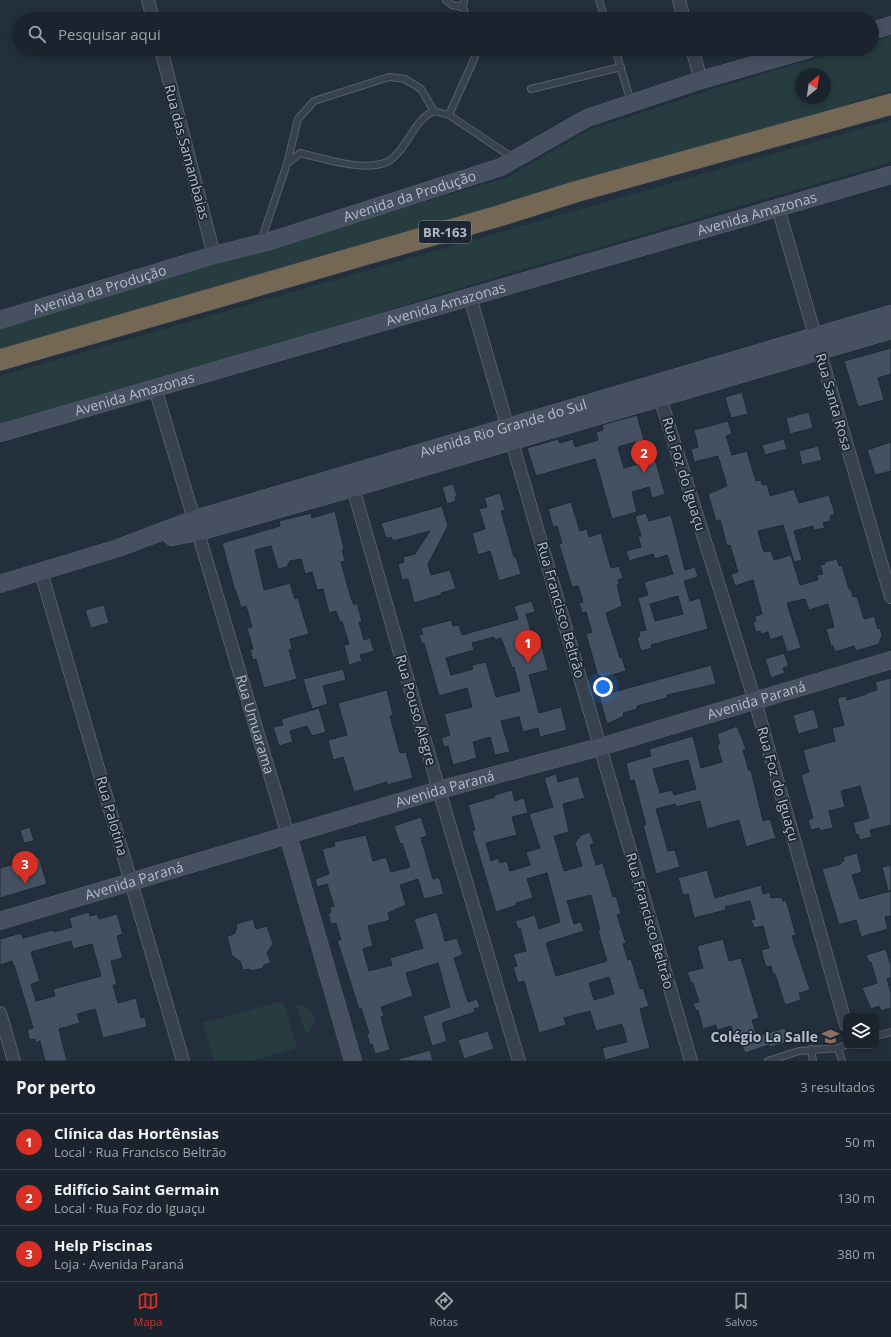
<!DOCTYPE html>
<html lang="pt">
<head>
<meta charset="utf-8">
<style>
	:root { --surface:#1b232e; --page:#282f3a; --text:#f1f3f6; --muted:#a0a4aa; --line:#39404a; --accent:#d93025 }
	body { margin:0; font-family:"Open Sans",sans-serif; background:var(--page); color:var(--text) }
	.controls { position:absolute; right:12px; bottom:12px; display:grid; overflow:hidden; border-radius:8px; box-shadow:0 2px 10px #0003 }
	.controls button { width:36px; height:36px; display:grid; place-items:center; padding:0; border:0; border-bottom:1px solid var(--line); background:var(--surface); color:var(--text); font:20px sans-serif }
	.compass { position:absolute; left:795px; top:68px; width:36px; height:36px; border-radius:50%; background:var(--surface); box-shadow:0 2px 10px #0003; rotate:29deg }
	.you { position:absolute; left:603px; top:687px; width:14px; height:14px; margin:-10px; border:3px solid #fff; border-radius:50%; background:#1a73e8; box-shadow:0 0 0 6px #1a73e833 }
	.badge { display:grid; place-items:center; width:26px; height:26px; border-radius:50%; background:var(--accent); color:#fff; font-size:13px; font-weight:700 }
	.pin { position:absolute; translate:-50% -33px; filter:drop-shadow(0 1px 2px #0008) }
	.pin::after { content:''; position:absolute; top:21px; width:14px; height:12px; background:inherit; clip-path:polygon(0 0,100% 0,50% 100%) }
	.list { margin:0; padding:0; list-style:none }
	h2 { display:flex; justify-content:space-between; align-items:center; height:52px; margin:0; padding:0 16px; font-size:17px }
	h2 small { font-size:13px; font-weight:400; color:var(--muted) }
	.list li { display:grid; grid-template-columns:26px 1fr auto; gap:12px; align-items:center; box-sizing:border-box; height:56px; padding:0 16px; border-top:1px solid var(--line) }
	.list b { display:block; font-size:15px; white-space:nowrap }
	.list p { margin:0; font-size:13px; white-space:nowrap; color:var(--muted) }
	.list em { font-size:13px; font-style:normal; color:var(--muted) }
	.icon { flex:none; width:22px; height:22px; fill:none; stroke:currentColor; stroke-width:2; stroke-linecap:round; stroke-linejoin:round }
	.map { position:relative; flex:none; width:891px; height:1061px; overflow:hidden }
	.search { position:absolute; background:var(--surface); box-shadow:0 2px 10px #0003; left:12px; right:12px; top:12px; height:44px; display:flex; align-items:center; gap:10px; box-sizing:border-box; padding:0 14px; border-radius:22px; color:var(--muted); font-size:15px }
	.sheet { height:220px; background:var(--surface) }
	nav { display:flex; justify-content:space-around; align-items:center; box-sizing:border-box; height:56px; border-top:1px solid var(--line); background:var(--surface); font-size:11px; color:var(--muted) }
	nav a { display:grid; justify-items:center; gap:2px }
	nav .on { color:var(--accent) }
	.map>svg:first-child { display:block }
	.green { fill:#263c3f; fill-rule:evenodd }
	.building { fill:#455162; stroke:#1f2835; fill-rule:evenodd }
	.lines { fill:none; stroke-linecap:round; stroke-linejoin:round }
	.lane-casing { stroke:#565f6c; stroke-width:8 }
	.street-casing { stroke:#565f6c; stroke-width:14 }
	.secondary-casing { stroke:#565f6c; stroke-width:18 }
	.highway-casing { stroke:#434c59; stroke-width:22 }
	.lane { stroke:#38414e; stroke-width:6 }
	.street { stroke:#38414e; stroke-width:12 }
	.secondary { stroke:#465061; stroke-width:17 }
	.highway { stroke:#746855; stroke-width:21 }
	.labels { text-anchor:middle; stroke-width:3.5; stroke-linejoin:round; paint-order:stroke }
	.shield { fill:#1d2633; stroke:#878f9c; stroke-width:1 }
	.shield-label { font-size:13px; font-weight:bold; fill:#b4bcc9 }
	.street-label { font-size:14px; fill:#b4bcc9; stroke:#1d2633 }
	.poi-label { font-size:14px; font-weight:bold; fill:#b4bcc9; stroke:#1d2633; text-anchor:end }
</style>
</head>
<body>
<div class="map">
<svg width="891" height="1061" viewBox="0 0 891 1061">
	<rect width="100%" height="100%" fill="#242f3e"/>
	<path class="green" d="M891,36V91L560,190L0,352V325L506,178L589,130L710,90L847,49H872V42ZM801,74H825V98H801Z
		M891,120V162L463,287L154,383L0,426V376Z
		M283,1001L297,1048L251,1061H214L203,1023Z
		M296,1004C315,1006 321,1022 306,1035Z"/>
	<path class="building" d="M891,348V374L878,378L884,400L858,407L844,361Z
		M742,392L748,414L731,418L725,397Z
		M809,412L813,428L790,434L786,418Z
		M637,415L647,450L652,448L665,494L652,498L649,487L632,492L637,512L612,519L595,459L536,476L527,448L558,439L560,443L573,439L575,447L598,440L596,432L603,430L602,425ZM635,442L641,463L624,468L618,447Z
		M728,421L732,434L726,436L732,455L747,451L756,481L761,480L762,485L767,484L770,496L794,489L799,503L829,495L835,514L830,516L831,521L823,523L825,528L814,530L813,526L794,531L802,560L794,562L783,525L758,531L763,550L765,552L771,551L774,560L791,555L800,585L818,580L817,575L823,574L820,565L825,564L824,562L837,559L839,566L842,565L849,589H851L853,597L857,596L864,619L874,616L878,629L880,628L882,635L879,644L856,651L854,646L835,652L833,646L831,647L826,629L834,627L828,604L809,610L805,599L787,603L801,648L787,652L782,636L770,640L768,632L761,634L760,631L756,632L753,622L756,621L755,616L762,614L753,580L735,586L731,574L738,572L730,545L727,546L720,520L716,521L708,494L727,486L718,456L694,462L691,449L698,447L694,430Z
		M784,439L787,449L765,455L762,445Z
		M891,442V471L875,475L867,450Z
		M818,446L822,460L802,465L799,451Z
		M453,484L457,496L455,497L456,501L447,504L442,487Z
		M500,493L505,510L501,511L514,557H516L521,574L499,581L490,551L478,555L472,533L485,529L479,509L487,507L484,498Z
		M571,502L580,531L587,529L589,537L601,533L611,568L619,566L623,578L618,580L619,584L617,585L622,606L606,613L620,658L622,657L626,671L601,678L600,675L598,676L586,634L592,632L586,612L582,613L579,603L583,602L578,586L572,587L559,544L562,543L557,526L553,527L548,509Z
		M442,506L448,526L428,564L431,575L450,570L456,589L441,593V595L414,603L408,579L402,580L398,564L404,562L403,557L415,554L430,531L393,541L391,537L386,538L381,523Z
		M335,511L344,549L342,550L345,561L341,562L351,598L354,605L357,603L362,621L359,622L364,640L370,638L374,651L360,655L362,661L349,665L344,645L349,644L342,622H340L336,611L329,613L323,589L317,590L312,572L305,574L301,559L290,561L287,567L278,569L271,546L255,550L264,590L290,583L295,599L298,598L309,634L290,639L292,649L289,650L297,679L264,688L256,659L253,660L250,650L253,649L247,628L252,627L246,606L241,608L236,591H235L222,543L280,526L279,521L311,513L312,518Z
		M646,513L649,521L671,515L685,570L695,567L698,577L684,581L690,601L700,598L708,629L651,645L652,648L641,651L637,637L640,636L639,631L646,630L638,598L648,595L644,582L673,574L667,555L655,559L653,554L629,561L626,551L641,547L638,536H641L635,516ZM678,596L683,614L655,621L650,604Z
		M532,601L535,612L526,614L532,635L539,634L548,670L529,675L539,713L561,707L567,730L540,737L538,728L523,732L519,717L501,721L510,752L495,755L490,737L473,742L477,758L453,765L448,746L444,747L441,738L450,735L444,714L472,707L467,688L439,696L424,643L422,644L419,635L423,634L421,628L451,620L453,626L459,625L462,635L518,619L514,606ZM494,637V640L501,638L512,668L514,667L520,691L496,697L486,662L472,665L473,669L451,675L446,658L474,650L472,643Z
		M104,605L109,623L91,628L85,610Z
		M784,653L789,666L783,668L785,673L771,678L765,659Z
		M711,665L716,684L667,695V698L637,706V709L623,713L624,716L607,724L599,696Z
		M343,669L346,680L323,686L328,704L312,709L303,679Z
		M891,678V825L870,830L872,837L860,840L858,834L856,835L853,823L869,818L860,786L841,791L845,807L829,811L833,828L820,831L819,828L811,830L808,820L813,818L801,775L809,772L803,750L835,741L832,728L844,725L837,698L846,696L847,700L867,694V693L877,690L875,682Z
		M387,690L393,715L390,716L400,753L406,752L413,778L387,785V782L354,792L343,757L333,760L328,740L347,735L338,703Z
		M319,708L326,732L312,736L307,726L290,731L293,742L279,746L273,727L283,725L281,719Z
		M814,709L819,728L798,734L793,715Z
		M737,726L746,749L743,750L749,771L751,770L763,821L770,819L776,838L746,847L739,820L707,829L700,801L676,807L675,804L656,809L668,851L675,850L680,867L656,874L643,825H646L634,780L630,781L626,763L651,756L649,749L693,736L701,768L722,762L717,744H720L717,734ZM688,760L696,789L674,795L672,790L660,793L653,769Z
		M556,774L558,782L578,776L585,798L563,804L569,832L554,836L564,871L582,866L575,843L581,835L590,832L594,844L590,845L596,865L603,863L613,897L616,896L621,913L617,915L626,943L623,944L628,960L631,959L640,989L643,988L649,1006L640,1009L650,1048L605,1060L602,1048L627,1042L622,1024L596,1031L590,1011L564,1018L566,1025L539,1033L524,981L518,983L513,967L517,966L513,954L526,951L520,928L518,929L515,921L535,915L539,929L560,922L547,873L527,879L533,898L516,903L517,905L496,912L472,831L475,830L468,805L495,797L494,795L512,790L515,801L524,798L528,813L512,817L517,835L486,843L491,861L498,858L500,863L507,861L510,871L530,865L526,852L540,848L529,814L553,807L544,778ZM591,895L600,930L598,931L607,961L556,976L546,943L584,931L581,922L574,924L567,901ZM609,977L614,994L594,1000L589,983Z
		M421,817L427,836L421,838L433,879L439,877L444,894L424,899L418,879L400,885L406,905L388,913L390,920L368,926L373,946L363,949L369,971L392,965L390,958L423,948L414,919L437,912L445,941L457,938L463,955L454,958L468,1002L477,999L480,1007L474,1009L475,1012L442,1023L447,1041L432,1046L423,1016L450,1007L438,963L406,973L413,996L381,1007L384,1016L381,1017L390,1050L375,1054L372,1044L370,1045L367,1034L369,1033L361,1008L359,1009L344,962L337,940H341L336,923L331,924L328,913L331,912L330,907L334,906L327,884L317,887L315,879L329,874L322,849L335,846L334,842L366,835L373,861L386,857L391,872L410,867L402,843L400,844L394,826Z
		M30,827L34,841L24,843L20,830Z
		M857,853L862,872L852,875L860,899L891,891V916L885,917L888,929L861,937L856,920L839,925L822,869L841,864V862L844,861L843,857Z
		M39,857L47,884L0,898V868Z
		M891,865V891H888L882,867Z
		M707,870L715,898L761,885L763,894L770,892L771,898L782,897L783,901L786,900L796,935L792,936L810,990L799,993L801,1000L785,1005L775,974H773L771,966L766,967L761,950L769,948L763,926L754,928L751,920L755,919L750,901L725,907L726,910L694,918L688,894L683,895L678,878Z
		M89,912L90,916L97,914L99,919L117,914L123,934L117,936L123,958L111,961L117,985H113L118,1003L136,998L141,1018L145,1017L147,1027L103,1038L95,1009L77,1014L80,1023L59,1029L67,1061H45L40,1041L36,1043L35,1039L30,1040L27,1030L33,1028L14,965H13L12,961L0,965V939L21,933L23,938L53,930L54,932L72,927L69,918ZM71,941L73,949L92,944L101,976L53,989L55,996L36,1001L31,984L40,981L31,952Z
		M253,919L256,929L267,926L273,944L267,953L271,963L264,965L263,968L251,971L249,969L243,970L240,961L232,956L227,936L234,934L237,928L236,924Z
		M723,939L729,961L741,958L759,1018L752,1020L757,1036L785,1028L789,1042L770,1047L769,1045L745,1053L741,1042L736,1043L731,1026L717,1030L716,1025L703,1029L698,1010L696,1011L693,1003L699,1002L693,983H691L687,972L703,968L697,946Z
		M886,949L891,966V977L887,979L891,993V1008L881,1011L879,1006L871,1009L862,988L877,983L871,962L869,963L866,955Z
		M488,1031L494,1049L464,1059L458,1040Z
		M430,1050L433,1061H399V1059Z"/>
	<g class="lines">
		<defs>
			<path id="lane" d="M446,0L452,5L463,7
				M464,0L463,7L467,19
				M599,0L605,19
				M615,49L631,102
				M531,89L621,67
				M449,115L475,57V49
				M287,164L298,119L314,101L389,77L405,79L421,89L434,111
				M261,241L287,164L300,153C325,159 363,172 387,162C393,159 401,150 404,145C413,132 420,117 434,111L449,115L513,158
				M876,1036L891,1032
				M838,1048L842,1061
				M811,1049L813,1061
				M768,1061L799,1051L838,1048L846,1045"/>
			<g id="street">
				<path d="M148,0L153,19"/>
				<path d="M679,0L684,19"/>
				<path d="M161,49L214,255"/>
				<path d="M692,49L701,80"/>
				<path d="M778,208L891,597"/>
				<path d="M470,297L691,1061"/>
				<path id="s1" d="M155,388L288,835"/>
				<path d="M658,391L755,701L846,1025"/>
				<path d="M351,481L439,790L519,1061"/>
				<path d="M41,572L183,1061"/>
				<path d="M0,1013L14,1061"/>
			</g>
			<g id="secondary">
				<path d="M872,31L891,25"/>
				<path id="s2" d="M0,320L214,255L270,241L501,167L587,118L701,80L809,49"/>
				<path id="s3" d="M0,433L891,175"/>
				<path d="M172,537L198,532L353,488L891,330"/>
				<path id="s4" d="M0,584L118,548L195,519L891,314"/>
				<path d="M288,835L353,1061"/>
				<path id="s5" d="M0,921L439,790L600,747L891,660"/>
			</g>
			<path id="highway" d="M0,360L502,215L575,192L891,104"/>
		</defs>
		<use href="#lane" class="lane-casing"/>
		<use href="#street" class="street-casing"/>
		<use href="#secondary" class="secondary-casing"/>
		<use href="#highway" class="highway-casing"/>
		<use href="#lane" class="lane"/>
		<use href="#street" class="street"/>
		<use href="#secondary" class="secondary"/>
		<use href="#highway" class="highway"/>
	</g>
	<defs>
		<symbol id="school-bare" viewBox="-9 -9 18 18"><path d="M0-5L7-2L0 1L-7-2ZM-4 1L0 2.5L4 1V4Q0 6-4 4Z" fill="#8d6e63" stroke="#1d2633" stroke-width="2.5" paint-order="stroke"/></symbol>
	</defs>
	<g fill-rule="evenodd">
		<use href="#school-bare" x="818" y="1024" width="25" height="25"/>
	</g>
	<g class="labels">
		<rect class="shield" x="419" y="221" width="52" height="22" rx="3"/>
		<g class="shield-label">
			<text x="445" y="237">BR-163</text>
		</g>
		<g class="street-label">
			<text transform="translate(187 152) rotate(75)" y="5">Rua das Samambaias</text>
			<text dy="5" stroke="none"><textPath href="#s2" startOffset="428">Avenida da Produção</textPath></text>
			<text dy="5" stroke="none"><textPath href="#s3" startOffset="788">Avenida Amazonas</textPath></text>
			<text dy="5" stroke="none"><textPath href="#s2" startOffset="104">Avenida da Produção</textPath></text>
			<text dy="5" stroke="none"><textPath href="#s3" startOffset="464">Avenida Amazonas</textPath></text>
			<text dy="5" stroke="none"><textPath href="#s3" startOffset="140">Avenida Amazonas</textPath></text>
			<text transform="translate(834 402) rotate(74)" y="5">Rua Santa Rosa</text>
			<text dy="5" stroke="none"><textPath href="#s4" startOffset="527">Avenida Rio Grande do Sul</textPath></text>
			<text transform="translate(684 474) rotate(73)" y="5">Rua Foz do Iguaçu</text>
			<text transform="translate(561 610) rotate(74)" y="5">Rua Francisco Beltrão</text>
			<text dy="5" stroke="none"><textPath href="#s5" startOffset="788">Avenida Paraná</textPath></text>
			<text transform="translate(416 710) rotate(74)" y="5">Rua Pouso Alegre</text>
			<text dy="5" stroke="none"><textPath href="#s1" startOffset="351">Rua Umuarama</textPath></text>
			<text transform="translate(778 784) rotate(74)" y="5">Rua Foz do Iguaçu</text>
			<text dy="5" stroke="none"><textPath href="#s5" startOffset="464">Avenida Paraná</textPath></text>
			<text transform="translate(112 816) rotate(74)" y="5">Rua Palotina</text>
			<text dy="5" stroke="none"><textPath href="#s5" startOffset="140">Avenida Paraná</textPath></text>
			<text transform="translate(650 921) rotate(74)" y="5">Rua Francisco Beltrão</text>
		</g>
		<g class="poi-label">
			<text x="818" y="1042">Colégio La Salle</text>
		</g>
	</g>
</svg>
<div class="controls">
<button><svg class="icon" aria-label="layers" viewBox="0 0 24 24"><path d="M12 4l9 5-9 5-9-5zM3 14l9 5 9-5"/></svg></button>
</div>
<svg class="compass" viewBox="-18 -18 36 36"><path d="M0-13l5 13h-10z" fill="#e53935"/><path d="M0 13l5-13h-10z" fill="#a0a4aa"/></svg>
<div class="you"></div>
<div class="pin badge" style="left:528px;top:663px">1</div>
<div class="pin badge" style="left:644px;top:473px">2</div>
<div class="pin badge" style="left:25px;top:884px">3</div>
<div class="search"><svg class="icon" aria-label="search" viewBox="0 0 24 24"><circle cx="10" cy="10" r="6"/><path d="M15 15l6 6"/></svg>Pesquisar aqui</div>
</div>
<section class="sheet">
<h2>Por perto<small>3 resultados</small></h2>
<ul class="list">
<li><span class="badge">1</span><div><b>Clínica das Hortênsias</b><p>Local · Rua Francisco Beltrão</p></div><em>50 m</em></li>
<li><span class="badge">2</span><div><b>Edifício Saint Germain</b><p>Local · Rua Foz do Iguaçu</p></div><em>130 m</em></li>
<li><span class="badge">3</span><div><b>Help Piscinas</b><p>Loja · Avenida Paraná</p></div><em>380 m</em></li>
</ul>
</section>
<nav>
<a class="on"><svg class="icon" aria-label="map" viewBox="0 0 24 24"><path d="M3 6l6-2 6 2 6-2v14l-6 2-6-2-6 2zM9 4v14M15 6v14"/></svg>Mapa</a>
<a><svg class="icon" aria-label="directions" viewBox="0 0 24 24"><path d="M12 3l9 9-9 9-9-9zM9 14v-3h6M13 9l2 2-2 2"/></svg>Rotas</a>
<a><svg class="icon" aria-label="saved" viewBox="0 0 24 24"><path d="M7 4h10v16l-5-4-5 4z"/></svg>Salvos</a>
</nav>
</body>
</html>
